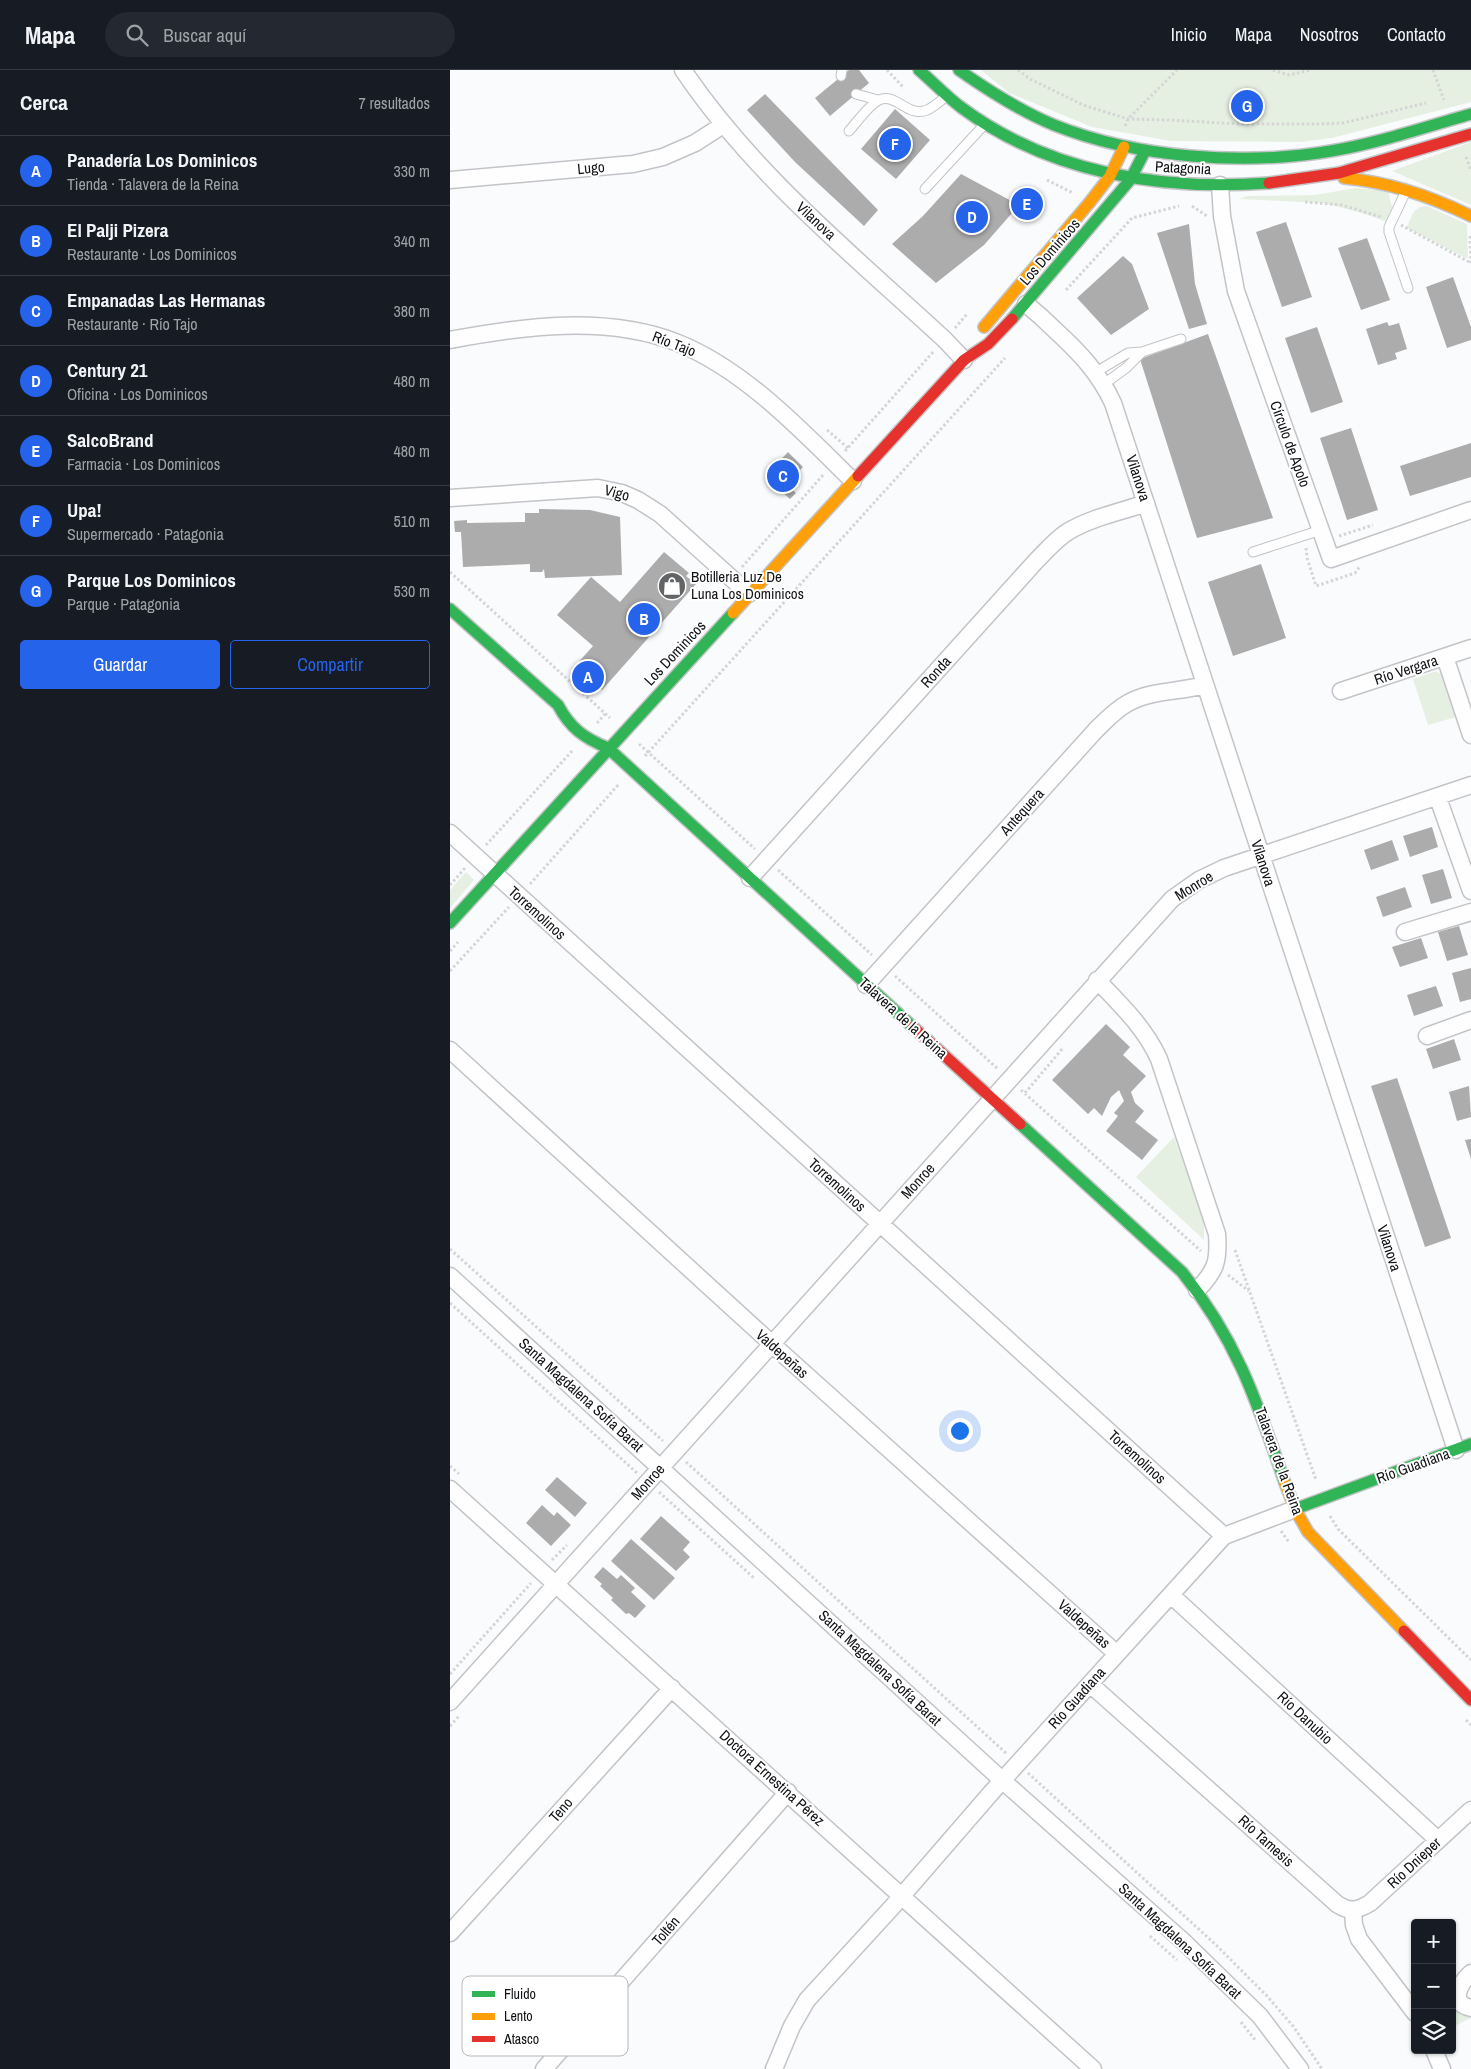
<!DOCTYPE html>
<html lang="es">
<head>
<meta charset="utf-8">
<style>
	:root { --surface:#171b24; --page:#242831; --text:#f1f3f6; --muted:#9ea1a6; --line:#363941; --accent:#2563eb }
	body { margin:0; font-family:"Archivo Narrow",sans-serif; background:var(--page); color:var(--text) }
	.controls { position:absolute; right:15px; bottom:15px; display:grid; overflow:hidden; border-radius:5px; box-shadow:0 1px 4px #0004 }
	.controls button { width:45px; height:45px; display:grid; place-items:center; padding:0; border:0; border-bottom:1px solid var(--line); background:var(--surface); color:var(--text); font:25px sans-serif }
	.you { position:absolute; left:509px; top:1360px; width:18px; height:18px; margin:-12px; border:4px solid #fff; border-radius:50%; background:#1a73e8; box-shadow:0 0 0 8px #1a73e833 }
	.badge { display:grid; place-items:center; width:32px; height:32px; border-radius:50%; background:var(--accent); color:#fff; font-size:16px; font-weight:700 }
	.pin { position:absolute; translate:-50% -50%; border:2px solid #fff; box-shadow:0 1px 5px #0006 }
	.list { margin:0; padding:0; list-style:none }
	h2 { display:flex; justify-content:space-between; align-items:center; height:65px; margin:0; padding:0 20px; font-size:21px }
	h2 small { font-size:16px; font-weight:400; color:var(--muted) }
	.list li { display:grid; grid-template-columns:32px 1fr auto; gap:15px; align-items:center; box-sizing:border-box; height:70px; padding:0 20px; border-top:1px solid var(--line) }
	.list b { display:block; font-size:19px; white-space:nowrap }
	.list p { margin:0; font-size:16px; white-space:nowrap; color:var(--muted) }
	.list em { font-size:16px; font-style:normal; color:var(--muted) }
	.actions { display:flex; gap:10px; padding:15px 20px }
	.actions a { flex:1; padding:11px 0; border:1px solid var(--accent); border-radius:5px; text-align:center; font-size:18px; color:var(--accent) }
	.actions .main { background:var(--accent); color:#fff }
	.icon { flex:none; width:28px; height:28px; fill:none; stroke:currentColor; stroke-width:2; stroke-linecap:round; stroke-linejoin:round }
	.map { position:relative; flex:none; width:1021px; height:1999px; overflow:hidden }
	header { display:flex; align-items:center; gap:30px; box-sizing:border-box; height:70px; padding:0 25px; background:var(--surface); border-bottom:1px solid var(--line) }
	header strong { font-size:24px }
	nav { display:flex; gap:28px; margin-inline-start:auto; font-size:18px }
	.search { width:350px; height:45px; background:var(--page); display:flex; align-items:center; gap:12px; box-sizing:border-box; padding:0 18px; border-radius:28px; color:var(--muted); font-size:19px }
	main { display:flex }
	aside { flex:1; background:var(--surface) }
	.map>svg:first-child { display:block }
	.green { fill:#e6f0e2 }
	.building { fill:#adacac }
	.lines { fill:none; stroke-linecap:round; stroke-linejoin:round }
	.lane-casing { stroke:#c3c4c7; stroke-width:11 }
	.street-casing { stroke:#c3c4c7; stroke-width:19 }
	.fast-casing { stroke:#c3c4c7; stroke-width:14 }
	.slow-casing { stroke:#c3c4c7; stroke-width:14 }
	.jam-casing { stroke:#c3c4c7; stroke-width:14 }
	.path { stroke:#d5d5d6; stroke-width:3; stroke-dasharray:2.5 2.5; stroke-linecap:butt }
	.lane { stroke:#fefeff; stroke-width:9 }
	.street { stroke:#fefeff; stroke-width:16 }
	.fast { stroke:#30b455; stroke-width:11 }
	.slow { stroke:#ff9f0a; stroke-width:11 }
	.jam { stroke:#e5322d; stroke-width:11 }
	.labels { text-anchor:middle; stroke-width:4; stroke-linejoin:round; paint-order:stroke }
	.street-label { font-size:15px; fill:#111215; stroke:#fff }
	.poi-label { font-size:15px; fill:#111215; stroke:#fff; text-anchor:start }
	.key { fill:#fff; stroke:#b8b8b9; stroke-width:1 }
	.key-label { font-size:14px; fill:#111215 }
</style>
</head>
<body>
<header>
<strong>Mapa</strong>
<div class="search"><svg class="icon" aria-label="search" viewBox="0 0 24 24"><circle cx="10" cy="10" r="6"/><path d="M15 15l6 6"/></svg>Buscar aquí</div>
<nav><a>Inicio</a><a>Mapa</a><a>Nosotros</a><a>Contacto</a></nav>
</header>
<main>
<aside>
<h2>Cerca<small>7 resultados</small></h2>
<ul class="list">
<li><span class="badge">A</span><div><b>Panadería Los Dominicos</b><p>Tienda · Talavera de la Reina</p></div><em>330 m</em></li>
<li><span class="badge">B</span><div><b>El Palji Pizera</b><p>Restaurante · Los Dominicos</p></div><em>340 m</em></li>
<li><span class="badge">C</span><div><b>Empanadas Las Hermanas</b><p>Restaurante · Río Tajo</p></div><em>380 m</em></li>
<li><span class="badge">D</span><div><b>Century 21</b><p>Oficina · Los Dominicos</p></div><em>480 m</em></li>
<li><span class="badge">E</span><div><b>SalcoBrand</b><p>Farmacia · Los Dominicos</p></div><em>480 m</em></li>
<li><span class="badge">F</span><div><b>Upa!</b><p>Supermercado · Patagonia</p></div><em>510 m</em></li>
<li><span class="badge">G</span><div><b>Parque Los Dominicos</b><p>Parque · Patagonia</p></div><em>530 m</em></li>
</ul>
<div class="actions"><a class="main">Guardar</a><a>Compartir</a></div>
</aside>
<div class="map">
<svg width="1021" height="1999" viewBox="0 0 1021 1999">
	<rect width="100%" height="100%" fill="#fafbfd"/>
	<path class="green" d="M531,0H1021V32L882,68L850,72L721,71L642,57L559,23Z
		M1021,72V135L942,101Z
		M906,118L938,121L942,137L947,131L940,153L912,143L874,133L789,129L797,126L865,125Z
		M977,136L1017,154L1018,189L957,158C962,145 963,137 977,136Z
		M986,601L992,605L1006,647L978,655L963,609Z
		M16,802L24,810L0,838V820Z
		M724,1067L754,1148V1170L686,1107Z
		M1002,1930L1021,1946V1948L1002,1957Z"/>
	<path class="building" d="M399,0H409L419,13L380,46L365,28Z
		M315,24L428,140L414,156L345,92L297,40Z
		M445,39L480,70L446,109L411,79Z
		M511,104L569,135L534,175L486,213L442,174L473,146Z
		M836,152L862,227L832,237L806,162Z
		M739,154L745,214L757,254L739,259L707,163Z
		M917,168L940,230L911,240L888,178Z
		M673,186L682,194L699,239L661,265L627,228Z
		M1003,207L1021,257V270L997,278L976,217Z
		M937,252L939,256L949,253L957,279L945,283L947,289L928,295L916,259Z
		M867,257L893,332L861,343L835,268Z
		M758,264L823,448L747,468L690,289Z
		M901,358L928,440L897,450L870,368Z
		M1021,373V407L960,426L950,396Z
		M338,382L353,397L336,414L346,423L340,429L318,409L324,403L321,400Z
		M89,439L140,440L170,447L172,505L95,508L94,499L92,502H80V494L13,497L11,462H5L4,451L17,450V453L75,452V443H89Z
		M214,482L239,503L236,506L246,514L152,620L125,596L143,576L107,545L141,507L170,532Z
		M811,494L836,568L783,586L758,512Z
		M982,757L988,777L960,787L953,766Z
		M942,770L949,790L921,800L914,780Z
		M993,799L1002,828L981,834L972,805Z
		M955,817L962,837L933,847L926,827Z
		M1009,856L1018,885L997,891L988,862Z
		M971,868L978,888L950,897L942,877Z
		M1021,898V929L1010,932L1002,903Z
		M986,916L993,936L964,946L957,925Z
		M656,954L680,977L673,985L696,1006L681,1022L685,1033L694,1041L685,1052L708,1070L692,1090L656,1061L668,1046L664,1043L674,1031L669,1020L661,1027L652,1046L644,1038L638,1044L602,1010Z
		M1004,969L1011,990L983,999L976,979Z
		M947,1008L1001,1168L975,1177L921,1016Z
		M1019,1016L1021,1047L1007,1051L999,1022Z
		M1021,1069V1089L1015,1070Z
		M107,1407L137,1433L125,1447L95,1420Z
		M92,1435L104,1446L107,1442L121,1455L101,1476L76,1453Z
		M211,1446L240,1472L233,1480L240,1487L226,1501L190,1469Z
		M181,1469L225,1508L204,1530L161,1491Z
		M153,1497L167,1509L171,1505L185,1518L181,1522L196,1536L185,1548L179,1543L176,1544L161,1530L163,1528L150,1516L152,1514L144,1507Z"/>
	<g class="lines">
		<defs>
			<path id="lane" d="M391,6L392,0
				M406,24L428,30
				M399,61C406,53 420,34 429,30C446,22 457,48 477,40C484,37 490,31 497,26
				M475,119L534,55
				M956,121L939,157V162L958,218
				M646,302L678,283L692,282L731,269
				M654,314L676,298L692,282
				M803,482L871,460"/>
			<path id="street" d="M233,0C303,104 403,185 495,270L514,290
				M0,110L183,94L213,87L245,73L273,55
				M770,115L772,146L786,221L881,489L1021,440
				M576,234C586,242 596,251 605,260C630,283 649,303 663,333L1006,1380
				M0,270C73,256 157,245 228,273C295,300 352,361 403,411
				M0,428L148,418L172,423L188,430L210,444L299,524
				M995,587L1021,665
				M891,621L1021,578
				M988,728L1021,821
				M0,763L774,1466
				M300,808L587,490C597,480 607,468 619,461C643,447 671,442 696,433
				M955,862L1021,842
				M647,910C671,935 695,958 709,989L767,1164C769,1191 766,1201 747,1220
				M416,915L645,661C655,651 665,640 678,633C701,620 730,622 755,615
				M977,966L1021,950
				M0,980L334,1285L667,1584
				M0,1206L553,1711L734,1872L810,1946L850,1999
				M0,1419L643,1999
				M721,1525L988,1770
				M640,1614L887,1834C899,1842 907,1841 920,1833L1021,1740
				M0,1632L722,829L749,810L774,798L1021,715
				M903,1841L904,1855L909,1869L965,1943
				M0,1863L222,1618
				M1021,1903C1010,1913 998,1933 1021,1938
				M984,1980L992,1999
				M94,1999L338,1722
				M324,1999L342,1956L357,1930L444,1835L541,1723L774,1466L845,1439"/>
			<path id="fast" d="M469,0C483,12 497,27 512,38C600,103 711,121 819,113
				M509,0C539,21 570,41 604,55C687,88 794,96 881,81C929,73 975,57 1021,44
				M562,249L680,110L695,81
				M0,539L108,635C120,658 134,668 158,678L463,957
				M0,853L283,543
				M570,1054L732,1202C787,1270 807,1332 835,1413
				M845,1439L1021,1374"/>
			<path id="slow" d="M894,108C940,112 980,126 1021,146
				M534,257L640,132L660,106L674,77
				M283,543L408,406
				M835,1413L846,1441L858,1462L954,1561"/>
			<path id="jam" d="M819,113L889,103L1021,64
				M408,406L514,290L538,274L562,249
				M463,957L570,1054
				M954,1561L1021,1630"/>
		</defs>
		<use href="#lane" class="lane-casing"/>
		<use href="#street" class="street-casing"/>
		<use href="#fast" class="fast-casing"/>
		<use href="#slow" class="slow-casing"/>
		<use href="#jam" class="jam-casing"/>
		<path class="path" d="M437,0L454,18
			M568,0L580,9L633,35L678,49L718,50L791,54H870L893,53L976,33
			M823,0L839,5L860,0
			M983,0L994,30
			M675,56L678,49L727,0
			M1016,87L1021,101
			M597,110L623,123
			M855,132L892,135L931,147
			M742,136L757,146
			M951,155L1021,193
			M1020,166L1021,193
			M616,220L682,148L729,136
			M505,258L517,244
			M377,360L398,378
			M395,381L484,281
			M889,466L923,455
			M856,478L857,488L866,516L905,503L910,496
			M292,497L374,404
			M0,502L160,648
			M147,653L155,644
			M189,674L305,779
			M195,686L555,288
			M36,775L123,680
			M328,800L422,885
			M80,814L169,714
			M0,815L15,798
			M0,881L8,872
			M0,901L59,837
			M445,906L548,999
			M571,1020L751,1181
			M575,1023L613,978
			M0,1179L213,1371
			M785,1180L866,1410
			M778,1205L799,1221
			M0,1233L187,1403
			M236,1392L557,1684
			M0,1396L9,1404
			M209,1422L304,1508
			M880,1446L888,1459L1021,1590
			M831,1461L839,1472
			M102,1490L117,1475
			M0,1604L81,1513
			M1016,1650L1021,1655
			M0,1656L9,1646
			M578,1703L765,1874L817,1926L843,1956L872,1999
			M700,1866L727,1890
			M791,1952L806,1971"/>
		<use href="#lane" class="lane"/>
		<use href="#street" class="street"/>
		<use href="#fast" class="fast"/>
		<use href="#slow" class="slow"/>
		<use href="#jam" class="jam"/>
	</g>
	<defs>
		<symbol id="shop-disc" viewBox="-11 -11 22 22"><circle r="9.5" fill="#636466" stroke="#fff"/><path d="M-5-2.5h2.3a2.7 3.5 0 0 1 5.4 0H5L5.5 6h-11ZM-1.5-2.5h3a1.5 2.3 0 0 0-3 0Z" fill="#fff"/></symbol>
	</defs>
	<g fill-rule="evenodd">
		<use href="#shop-disc" x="206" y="500" width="32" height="32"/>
	</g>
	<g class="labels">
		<g class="street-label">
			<text transform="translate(141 98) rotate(-5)" y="5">Lugo</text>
			<text transform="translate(733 98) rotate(3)" y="5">Patagonia</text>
			<text transform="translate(366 151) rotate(43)" y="5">Vilanova</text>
			<text transform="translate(600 182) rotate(-49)" y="5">Los Dominicos</text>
			<text transform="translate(224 274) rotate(21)" y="5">Río Tajo</text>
			<text transform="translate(840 374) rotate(70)" y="5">Círculo de Apolo</text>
			<text transform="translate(688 408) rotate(72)" y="5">Vilanova</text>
			<text transform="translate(167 423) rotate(15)" y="5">Vigo</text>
			<text transform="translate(225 583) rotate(-47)" y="5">Los Dominicos</text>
			<text transform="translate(956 600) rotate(-18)" y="5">Río Vergara</text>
			<text transform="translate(486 602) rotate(-48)" y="5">Ronda</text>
			<text transform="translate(572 742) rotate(-48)" y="5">Antequera</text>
			<text transform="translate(813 793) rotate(72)" y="5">Vilanova</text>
			<text transform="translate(744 816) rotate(-32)" y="5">Monroe</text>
			<text transform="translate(87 843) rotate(42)" y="5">Torremolinos</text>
			<text transform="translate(453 948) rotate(42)" y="5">Talavera de la Reina</text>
			<text transform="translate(468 1111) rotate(-48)" y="5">Monroe</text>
			<text transform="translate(387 1115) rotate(42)" y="5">Torremolinos</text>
			<text transform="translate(939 1178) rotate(72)" y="5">Vilanova</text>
			<text transform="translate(332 1284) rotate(42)" y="5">Valdepeñas</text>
			<text transform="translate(131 1325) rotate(42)" y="5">Santa Magdalena Sofía Barat</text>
			<text transform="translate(687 1387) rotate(42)" y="5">Torremolinos</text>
			<text transform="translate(829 1391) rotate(70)" y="5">Talavera de la Reina</text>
			<text transform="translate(963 1396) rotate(-20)" y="5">Río Guadiana</text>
			<text transform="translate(198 1412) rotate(-49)" y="5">Monroe</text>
			<text transform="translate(634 1554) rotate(42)" y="5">Valdepeñas</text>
			<text transform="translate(430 1598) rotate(43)" y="5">Santa Magdalena Sofía Barat</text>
			<text transform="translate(627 1628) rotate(-48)" y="5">Río Guadiana</text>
			<text transform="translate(855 1648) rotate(43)" y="5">Río Danubio</text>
			<text transform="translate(322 1708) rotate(42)" y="5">Doctora Ernestina Pérez</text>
			<text transform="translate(111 1740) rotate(-49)" y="5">Teno</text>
			<text transform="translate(816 1771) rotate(42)" y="5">Río Tamesis</text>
			<text transform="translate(964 1793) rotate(-43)" y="5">Río Dnieper</text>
			<text transform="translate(216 1861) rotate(-49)" y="5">Toltén</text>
			<text transform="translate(730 1871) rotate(43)" y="5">Santa Magdalena Sofía Barat</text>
		</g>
		<g class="poi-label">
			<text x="241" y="512">Botilleria Luz De<tspan x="241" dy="17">Luna Los Dominicos</tspan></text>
		</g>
	</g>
	<rect x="12" y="1906" width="166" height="80" rx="8" class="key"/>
	<rect x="22" y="1921" width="23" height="6" fill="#30b455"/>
	<rect x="22" y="1943" width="23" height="7" fill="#ff9f0a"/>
	<rect x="22" y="1966" width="23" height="6" fill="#e5322d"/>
	<g class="key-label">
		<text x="54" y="1929">Fluido</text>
		<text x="54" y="1951">Lento</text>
		<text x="54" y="1974">Atasco</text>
	</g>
</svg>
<div class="controls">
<button>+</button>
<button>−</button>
<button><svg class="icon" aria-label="layers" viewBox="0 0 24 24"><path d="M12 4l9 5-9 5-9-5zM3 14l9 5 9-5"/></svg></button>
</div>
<div class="you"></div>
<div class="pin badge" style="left:138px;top:607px">A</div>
<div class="pin badge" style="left:194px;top:549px">B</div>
<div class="pin badge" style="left:333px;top:406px">C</div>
<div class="pin badge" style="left:522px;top:147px">D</div>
<div class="pin badge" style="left:577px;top:134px">E</div>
<div class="pin badge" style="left:445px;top:74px">F</div>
<div class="pin badge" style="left:797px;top:36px">G</div>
</div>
</main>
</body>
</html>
